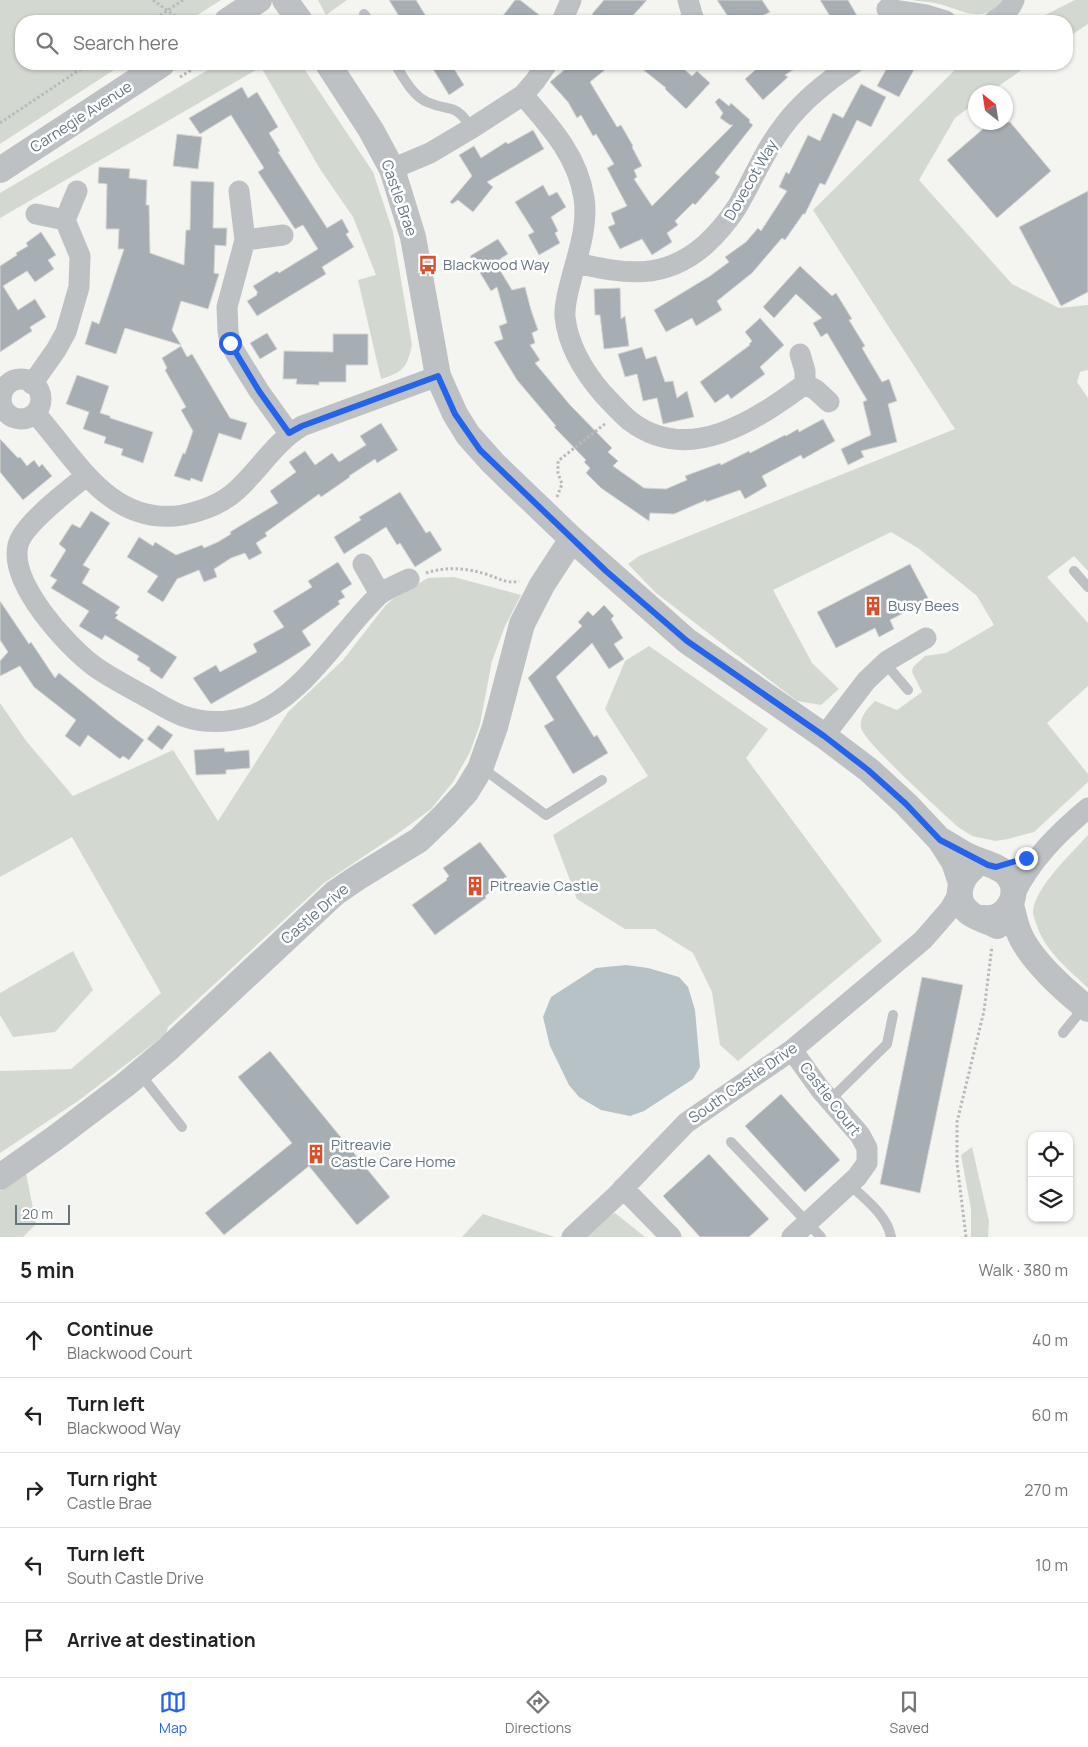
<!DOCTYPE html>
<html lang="en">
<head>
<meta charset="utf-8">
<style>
	:root { --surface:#fff; --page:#f6f6f6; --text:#222; --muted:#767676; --line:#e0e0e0; --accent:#2563eb }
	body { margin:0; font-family:Manrope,sans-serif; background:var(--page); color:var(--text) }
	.controls { position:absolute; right:15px; bottom:15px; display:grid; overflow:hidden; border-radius:10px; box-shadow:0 1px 4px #0004 }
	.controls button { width:45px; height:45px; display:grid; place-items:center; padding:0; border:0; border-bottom:1px solid var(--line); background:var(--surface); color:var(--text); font:25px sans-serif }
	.compass { position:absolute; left:968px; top:85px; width:45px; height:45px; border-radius:50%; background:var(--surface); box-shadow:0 1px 4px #0004; rotate:330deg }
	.scale { position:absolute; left:15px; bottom:12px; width:55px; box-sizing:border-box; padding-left:5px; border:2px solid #657580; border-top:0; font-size:14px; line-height:18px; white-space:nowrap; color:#657580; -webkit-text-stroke:4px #fff; paint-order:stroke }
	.stop { position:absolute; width:15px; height:15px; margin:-11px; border:4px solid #2563eb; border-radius:50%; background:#fff }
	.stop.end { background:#2563eb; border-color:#fff; box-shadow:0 1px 5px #0008 }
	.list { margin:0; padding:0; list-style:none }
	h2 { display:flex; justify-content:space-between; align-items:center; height:65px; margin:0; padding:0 20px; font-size:21px }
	h2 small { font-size:16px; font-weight:400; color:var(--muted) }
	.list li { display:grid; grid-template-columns:32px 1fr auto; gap:15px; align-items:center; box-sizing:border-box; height:75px; padding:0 20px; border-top:1px solid var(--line) }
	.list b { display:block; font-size:19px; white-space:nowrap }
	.list p { margin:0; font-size:16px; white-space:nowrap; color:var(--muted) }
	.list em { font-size:16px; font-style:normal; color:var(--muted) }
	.icon { flex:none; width:28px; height:28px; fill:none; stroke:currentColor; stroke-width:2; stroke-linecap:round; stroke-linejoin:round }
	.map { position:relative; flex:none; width:1088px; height:1237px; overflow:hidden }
	.search { position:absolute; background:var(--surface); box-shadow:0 1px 4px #0004; left:15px; right:15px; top:15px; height:55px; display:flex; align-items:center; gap:12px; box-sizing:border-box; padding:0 18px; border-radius:20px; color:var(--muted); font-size:19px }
	.sheet { height:440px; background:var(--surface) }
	nav { display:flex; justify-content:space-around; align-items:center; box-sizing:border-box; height:70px; border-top:1px solid var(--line); background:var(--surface); font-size:14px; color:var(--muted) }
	nav a { display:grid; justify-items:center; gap:2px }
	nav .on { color:var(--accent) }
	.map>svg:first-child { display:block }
	.green { fill:#d3d9d0 }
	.water { fill:#b6c2c6 }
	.building { fill:#a7aeb3; stroke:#d5d5d3 }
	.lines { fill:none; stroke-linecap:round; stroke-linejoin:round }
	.path { stroke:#b7babc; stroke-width:3; stroke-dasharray:2.5 2.5; stroke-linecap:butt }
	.service { stroke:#bdc1c4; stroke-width:10 }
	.minor { stroke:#bdc1c4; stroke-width:21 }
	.tertiary { stroke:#bdc1c4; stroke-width:26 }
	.route { stroke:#2563eb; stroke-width:6 }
	.labels { text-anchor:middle; stroke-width:5; stroke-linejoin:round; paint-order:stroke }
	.street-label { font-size:15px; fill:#657580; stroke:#fff }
	.poi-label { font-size:15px; fill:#657580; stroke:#fff; text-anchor:start }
</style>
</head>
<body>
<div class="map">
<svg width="1088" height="1237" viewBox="0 0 1088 1237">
	<rect width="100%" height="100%" fill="#f4f4f0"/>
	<path class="green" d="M0,0H221L188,21H21V64H123L0,144Z
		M318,0H347L326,15Z
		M912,0H1002C987,23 967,13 946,6C936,2 923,2 912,0Z
		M1075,0H1088V24L1067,38V21H1033Z
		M218,64H301L373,172L393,232L412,345C407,368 403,372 381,379L358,280L376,275L353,217L320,169L261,67L0,218V193Z
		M961,64H1030L990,92H976L975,103L955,118L919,180L1012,284L1059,308L1088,305V370L1080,372L1077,382L1088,398V571L1074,556L1047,577L1088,623V686L1047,723L1088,774V782L1034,832L1008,839L995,841L972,836L958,827C942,812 865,743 861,728C859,717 868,708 875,701L897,710L922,692L912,672L913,667L925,656L946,653L994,625L977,596L918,548L891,532L773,590L812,663L839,689L821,705L797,701L656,593L628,564L639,556L955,429L813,210Z
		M454,577L521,595L505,626L492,661L480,724L470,752L453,782L431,809L400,832L324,883L168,1027L166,1034L78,1101L0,1153V1071L71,1069L161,993L72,837L0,877V703L27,742L73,796L173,750L218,821L288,712L343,660L385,606L395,597L428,578Z
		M649,646L768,729L746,758L882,941L738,1061L720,1045L712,992L693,953L655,929H625L577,899L553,835L648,776L605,709L625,661Z
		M1088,835V988C1068,969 1044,950 1036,923C1035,920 1033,915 1033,912C1034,888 1072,853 1088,835Z
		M73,951L93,990L55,1032L13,1037L0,1015V993Z
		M972,1147L989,1221L988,1237H971V1209L961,1155Z
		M26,1173L36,1224L23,1237H0V1191Z
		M615,1213L645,1237H561Z
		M483,1214L555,1237H462Z"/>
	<path class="water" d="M626,965L648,968L679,977L688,987L695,1010L700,1067L693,1079L644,1111L630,1116L601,1110L579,1097L569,1085L550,1046L543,1017L551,997L596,968Z"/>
	<path class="building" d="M389,0H416L429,21H402Z
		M515,0H520L547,21H499Z
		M604,0H647L628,21H601L592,14Z
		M717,0H762L770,12L762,16L766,21H731Z
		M820,0H848L860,21H833Z
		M430,64H451L464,85L449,95Z
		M571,64H612L590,82L617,127L621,125L633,146L632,147L642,166L634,170L637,177L634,179L652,206L733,125H730L720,118L723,113L715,102L719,98L729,106L731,103L750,120L749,122L753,125L715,173L720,177L695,205L693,203L675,221L678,225L667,233L672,242L652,255L642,239L620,249L608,227L615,224L611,213L627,206L607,168L614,164L596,134L593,136L581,115L577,118L568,102L550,82Z
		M636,64H678L692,76L697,71L710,83L686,109L665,89L666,88Z
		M762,64H802L785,75L788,77L763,100L745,79Z
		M889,64H917L899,97L877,86Z
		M861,84L886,97L871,127L857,120L825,185L820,183L805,214H803L785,240L782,238L752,273L717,301L722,310L696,326L692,318L666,332L654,310L710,276L729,262L725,257L746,242L758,228L761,231L787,191L779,187L786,172L789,174L808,135L820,141L833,113L843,118Z
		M242,87L248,98L257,92L268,110L278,127L269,133L280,151L278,152L327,228L342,219L349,232L346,234L354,247L322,267L326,274L257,316L247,301L257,295L256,294L258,293L253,286L277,271L279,273L318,249L303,225L295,229L258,172L264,168L231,115L200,134L189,118Z
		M991,122H1010L1051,171L997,218L947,160Z
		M533,130L544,149L487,182L493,187L473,212L458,200L452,204L450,202L472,176L459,155L474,146L481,158L506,142L508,144Z
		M177,134L202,137L198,169L173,166Z
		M99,167L130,169L129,178L147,180L146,205H149L150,253L184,265L186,230H190L191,181L214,182L213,228H227L226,246L215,245L214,273L219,274L208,309L181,301L172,330L181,345L125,328L116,354L85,344L92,321L99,324L124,249H118L119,229H106L107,184L98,183Z
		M543,185L549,196L557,192L566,207L551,217L558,231L555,233L560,243L539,255L528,235L534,232L515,202Z
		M1088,191V292L1061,306L1019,227Z
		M41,232L56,255L48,260L54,269L35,282L27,271L3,286L18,310L35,299L46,317L30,327L32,331L0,352V266L17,255L16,253L28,246L26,243Z
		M498,239L508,254L495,262L512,290L525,287L531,310L538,330L532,333L535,343L530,345L540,360L535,363L570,405L612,448L608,452L618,461L613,466L644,488L666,489L687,480L685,476L720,463L721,465L749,451L750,453L785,435L786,436L798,429L799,432L823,419L835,441L803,459L801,455L762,476L767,486L745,499L740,490L706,502V500L674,514L650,513L649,521L601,488L586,473L590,468L584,462L586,460L554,427L556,426L517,380L494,342L503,339L499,326L507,323L497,287L491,291L470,256Z
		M800,266L832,296L836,293L852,319L849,320L865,346L862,348L882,382L889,379L897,401L888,404L897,442L861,451L864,457L848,465L841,449L871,435L863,402L867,400L827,333L821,337L813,323L822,318L796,294L774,318L763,307Z
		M620,288L621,319L625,316L629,346L604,349L600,315H595L594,289Z
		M760,318L784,345L760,367L765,374L731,399L728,394L715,403L700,382L750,345L749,344L752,341L745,332Z
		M267,333L277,349L260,359L250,343Z
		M333,334H368V365H346V382H319V385L296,384L297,379H283L284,351L333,352Z
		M181,346L187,357L192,354L230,418L247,423L241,440L219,433L202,482L191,478L190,481L174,476L183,453L185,454L193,431L181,410L186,407L165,370L167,368L162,358Z
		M642,347L646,359L656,356L665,382L673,381L677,398L687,391L694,417L663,424L657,398L643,401L637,374L625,377L618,354Z
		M77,375L109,386L100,413L110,416V418L153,432L143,463L121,455L123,449L104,443L106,437L83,429L89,412L66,404Z
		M381,423L398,450L377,463L375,459L349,476L350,477L321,497L319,494L265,533L267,536L256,543L262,553L249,560L245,553L231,558L214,569L217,577L204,582L199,570L177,579L163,602L147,592L158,576L127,557L139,537L153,546L155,542L176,555L202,545L204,548L218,542L231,534L230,532L278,503L270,491L296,472L289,462L305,451L315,465L332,453L339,462L366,445L360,436Z
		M0,439L18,458L20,457L27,466L34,460L39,467L42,464L52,476L23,500L0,472Z
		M400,492L426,533L430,531L442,550L415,567L400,543L397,545L386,527L344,554L334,537L361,520L359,517Z
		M91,511L110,523L83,565L90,569L82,583L120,607L115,613L118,615L115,618L177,657L162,679L150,671V668L137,660L139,656L105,635L102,640L79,626L89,611L51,588L57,580L50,576L66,550L59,544L72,524L80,528Z
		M338,562L352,584L341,591L345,597L338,601L340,604L302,631L311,645L281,664L211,704L193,678L216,665L220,672L257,652L253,644L284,627L273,611L312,587L308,581Z
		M910,564L929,600L890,620L894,629L879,637L875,628L836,648L817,612Z
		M0,601L29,644L31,642L55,678L59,673L113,717L144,740L129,760L123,756L120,759L88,735L80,747L65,736L76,720L34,687L20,666L0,676V661L8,652L0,640Z
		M604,605L614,616L611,619L623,638L614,644L624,659L609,669L592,643L556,677L594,737L597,735L608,753L573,774L544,726L554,720L528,678L582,626L578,622L588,611L593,616Z
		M158,725L173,735L162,750L147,739Z
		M224,748L225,752L249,750L250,768L226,770V774L196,775L194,750Z
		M480,842L507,877L504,878L506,881L485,896L486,898L435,935L412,905L447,880L446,879L449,876L443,868Z
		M922,977L963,985L920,1193L880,1184Z
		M270,1051L390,1197L357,1225L309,1166L224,1235L205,1213L292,1143L238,1077Z
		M781,1094L840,1160L805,1192L745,1126Z
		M709,1154L769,1219L749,1237H700L663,1196Z"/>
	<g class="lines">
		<path class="path" d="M153,0L182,21
			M152,21L183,0
			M180,77L201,64
			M0,123L88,64
			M557,497L562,484L558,473V461L606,423
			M426,573C447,566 467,568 489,575C499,579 509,584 519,581
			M966,1237L957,1163V1122L984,1011L992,946"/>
		<path class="service" d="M364,14L369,21
			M395,64C403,77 412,95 427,102C452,113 453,101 472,128
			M1074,571L1088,587
			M885,663L908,690
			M480,769L489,773L546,815L602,780
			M1063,1033L1084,1007
			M140,1074L182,1127
			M829,1101L887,1044L893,1015
			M731,1142L821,1237
			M849,1184C865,1199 887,1215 891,1237"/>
		<path class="minor" d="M688,0L694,21
			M887,9L926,15L946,21
			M562,21L571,0
			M994,21C1003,16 1010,10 1014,0
			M523,95C549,125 578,156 584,198C588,224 579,251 572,276C569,289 564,303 565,317C568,345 585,373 603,394C612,403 620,413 630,421C689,466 756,420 805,384
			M392,169L430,153L472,128L523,95L535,81L547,64
			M239,191L245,240L227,307L228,331L230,343L236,354L259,391L289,433
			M36,214L65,220
			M245,240L283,235
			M576,263C625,274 664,281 705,245C718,233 728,221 737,207C753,180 765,149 785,124C804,99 827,81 853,64
			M800,354L805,371V384L816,390L829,402
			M1 399a20 20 0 1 1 40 0a20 20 0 1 1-40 0Z
			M32,384L56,350L66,332L79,287L80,256L65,220L77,191
			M35,413C76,459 110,527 183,515C203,511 222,504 237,490C260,469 275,442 302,426L438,376
			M86,476C69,490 23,524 18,545C9,583 66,645 94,666C109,677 127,686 143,695C156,702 169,711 183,716C203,723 226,723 247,717C302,700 339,633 379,595C387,588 399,584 409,579
			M363,564L380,594
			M824,736L866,681L887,661L926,638
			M1014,895C1031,860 1058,833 1088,808
			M623,1188L671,1237
			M572,1237L615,1197L686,1123L792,1050L923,940L950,909L960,891
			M792,1237L857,1177L867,1163V1148L860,1135L820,1089L792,1050"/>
		<path class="tertiary" d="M285,0L300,21
			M227,21L259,0
			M328,64L371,130L392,169L413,237L438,376L455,414L468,435L493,463L572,539L687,641L824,736L869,770L906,804L940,840L954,862L961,883
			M0,170L162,64
			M941,840C950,845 959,851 968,856C980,862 1002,866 1009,877C1022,896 1005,921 983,918
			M972,869C958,881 954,903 971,914C978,919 989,921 997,926
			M1011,904C1013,913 1015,922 1018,930C1028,958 1065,991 1088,1009
			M0,1177L55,1138L125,1085L168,1049L335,893L357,878L419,840L445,815L466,792L480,769L495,727L522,624L542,585L572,539"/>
	</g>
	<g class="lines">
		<path class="route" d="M230,343L259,391L289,433L302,426L438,376L455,414L480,450L606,571L687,641L824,736L868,770L906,804L940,840L988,865L996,867L1026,858"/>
	</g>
	<defs>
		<symbol id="bus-bare" viewBox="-9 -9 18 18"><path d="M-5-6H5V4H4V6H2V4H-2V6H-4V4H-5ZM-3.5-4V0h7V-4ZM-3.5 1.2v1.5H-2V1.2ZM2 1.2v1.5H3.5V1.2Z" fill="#da4f2b" stroke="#fff" stroke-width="2.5" paint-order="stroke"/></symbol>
		<symbol id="building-bare" viewBox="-9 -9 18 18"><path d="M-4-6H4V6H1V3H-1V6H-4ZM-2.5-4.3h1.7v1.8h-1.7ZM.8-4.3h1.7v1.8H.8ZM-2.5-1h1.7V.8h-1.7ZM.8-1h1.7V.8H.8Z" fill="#da4f2b" stroke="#fff" stroke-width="2.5" paint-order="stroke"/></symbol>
	</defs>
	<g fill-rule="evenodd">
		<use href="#bus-bare" x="414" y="251" width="28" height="28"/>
		<use href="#building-bare" x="859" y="592" width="28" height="28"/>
		<use href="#building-bare" x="461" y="872" width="28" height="28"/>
		<use href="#building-bare" x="302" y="1140" width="28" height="28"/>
	</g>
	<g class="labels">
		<g class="street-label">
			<text transform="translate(81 117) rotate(-33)" y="5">Carnegie Avenue</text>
			<text transform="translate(751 180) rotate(-60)" y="5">Dovecot Way</text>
			<text transform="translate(399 198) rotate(71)" y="5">Castle Brae</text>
			<text transform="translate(315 914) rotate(-41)" y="5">Castle Drive</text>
			<text transform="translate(743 1083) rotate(-35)" y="5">South Castle Drive</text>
			<text transform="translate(830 1099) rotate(52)" y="5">Castle Court</text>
		</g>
		<g class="poi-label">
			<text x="443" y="270">Blackwood Way</text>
			<text x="888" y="611">Busy Bees</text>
			<text x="490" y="891">Pitreavie Castle</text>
			<text x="331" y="1150">Pitreavie<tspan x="331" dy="17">Castle Care Home</tspan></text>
		</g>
	</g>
</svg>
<div class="controls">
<button><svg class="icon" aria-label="locate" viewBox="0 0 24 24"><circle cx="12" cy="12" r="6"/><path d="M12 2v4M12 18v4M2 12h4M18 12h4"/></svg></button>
<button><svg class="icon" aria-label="layers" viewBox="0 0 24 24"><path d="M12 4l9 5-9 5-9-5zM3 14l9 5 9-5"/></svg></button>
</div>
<svg class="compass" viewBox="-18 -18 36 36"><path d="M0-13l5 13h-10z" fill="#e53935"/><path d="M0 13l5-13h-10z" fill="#767676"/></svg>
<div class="scale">20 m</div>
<div class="stop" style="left:230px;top:343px"></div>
<div class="stop end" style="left:1026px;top:858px"></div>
<div class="search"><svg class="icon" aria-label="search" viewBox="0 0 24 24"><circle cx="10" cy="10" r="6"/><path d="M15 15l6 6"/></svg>Search here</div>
</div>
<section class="sheet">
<h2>5 min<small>Walk · 380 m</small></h2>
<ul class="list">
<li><svg class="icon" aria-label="ahead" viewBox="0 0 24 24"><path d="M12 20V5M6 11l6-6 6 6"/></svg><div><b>Continue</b><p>Blackwood Court</p></div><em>40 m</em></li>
<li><svg class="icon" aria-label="left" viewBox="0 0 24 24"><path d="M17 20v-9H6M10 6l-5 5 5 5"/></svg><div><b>Turn left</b><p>Blackwood Way</p></div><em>60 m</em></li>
<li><svg class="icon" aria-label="right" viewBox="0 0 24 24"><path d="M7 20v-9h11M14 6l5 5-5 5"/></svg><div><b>Turn right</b><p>Castle Brae</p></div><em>270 m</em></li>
<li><svg class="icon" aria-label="left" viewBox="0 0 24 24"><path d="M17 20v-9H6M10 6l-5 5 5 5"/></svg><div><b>Turn left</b><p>South Castle Drive</p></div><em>10 m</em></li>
<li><svg class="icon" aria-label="arrive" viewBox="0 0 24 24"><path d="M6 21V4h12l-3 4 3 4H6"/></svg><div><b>Arrive at destination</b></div></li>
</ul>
</section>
<nav>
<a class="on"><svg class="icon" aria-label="map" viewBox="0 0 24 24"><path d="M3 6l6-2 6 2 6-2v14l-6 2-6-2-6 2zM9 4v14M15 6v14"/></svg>Map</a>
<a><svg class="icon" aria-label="directions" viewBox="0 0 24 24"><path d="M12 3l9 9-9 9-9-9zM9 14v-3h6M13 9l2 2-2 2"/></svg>Directions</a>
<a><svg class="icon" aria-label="saved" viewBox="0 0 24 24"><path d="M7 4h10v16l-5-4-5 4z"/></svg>Saved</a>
</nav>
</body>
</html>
